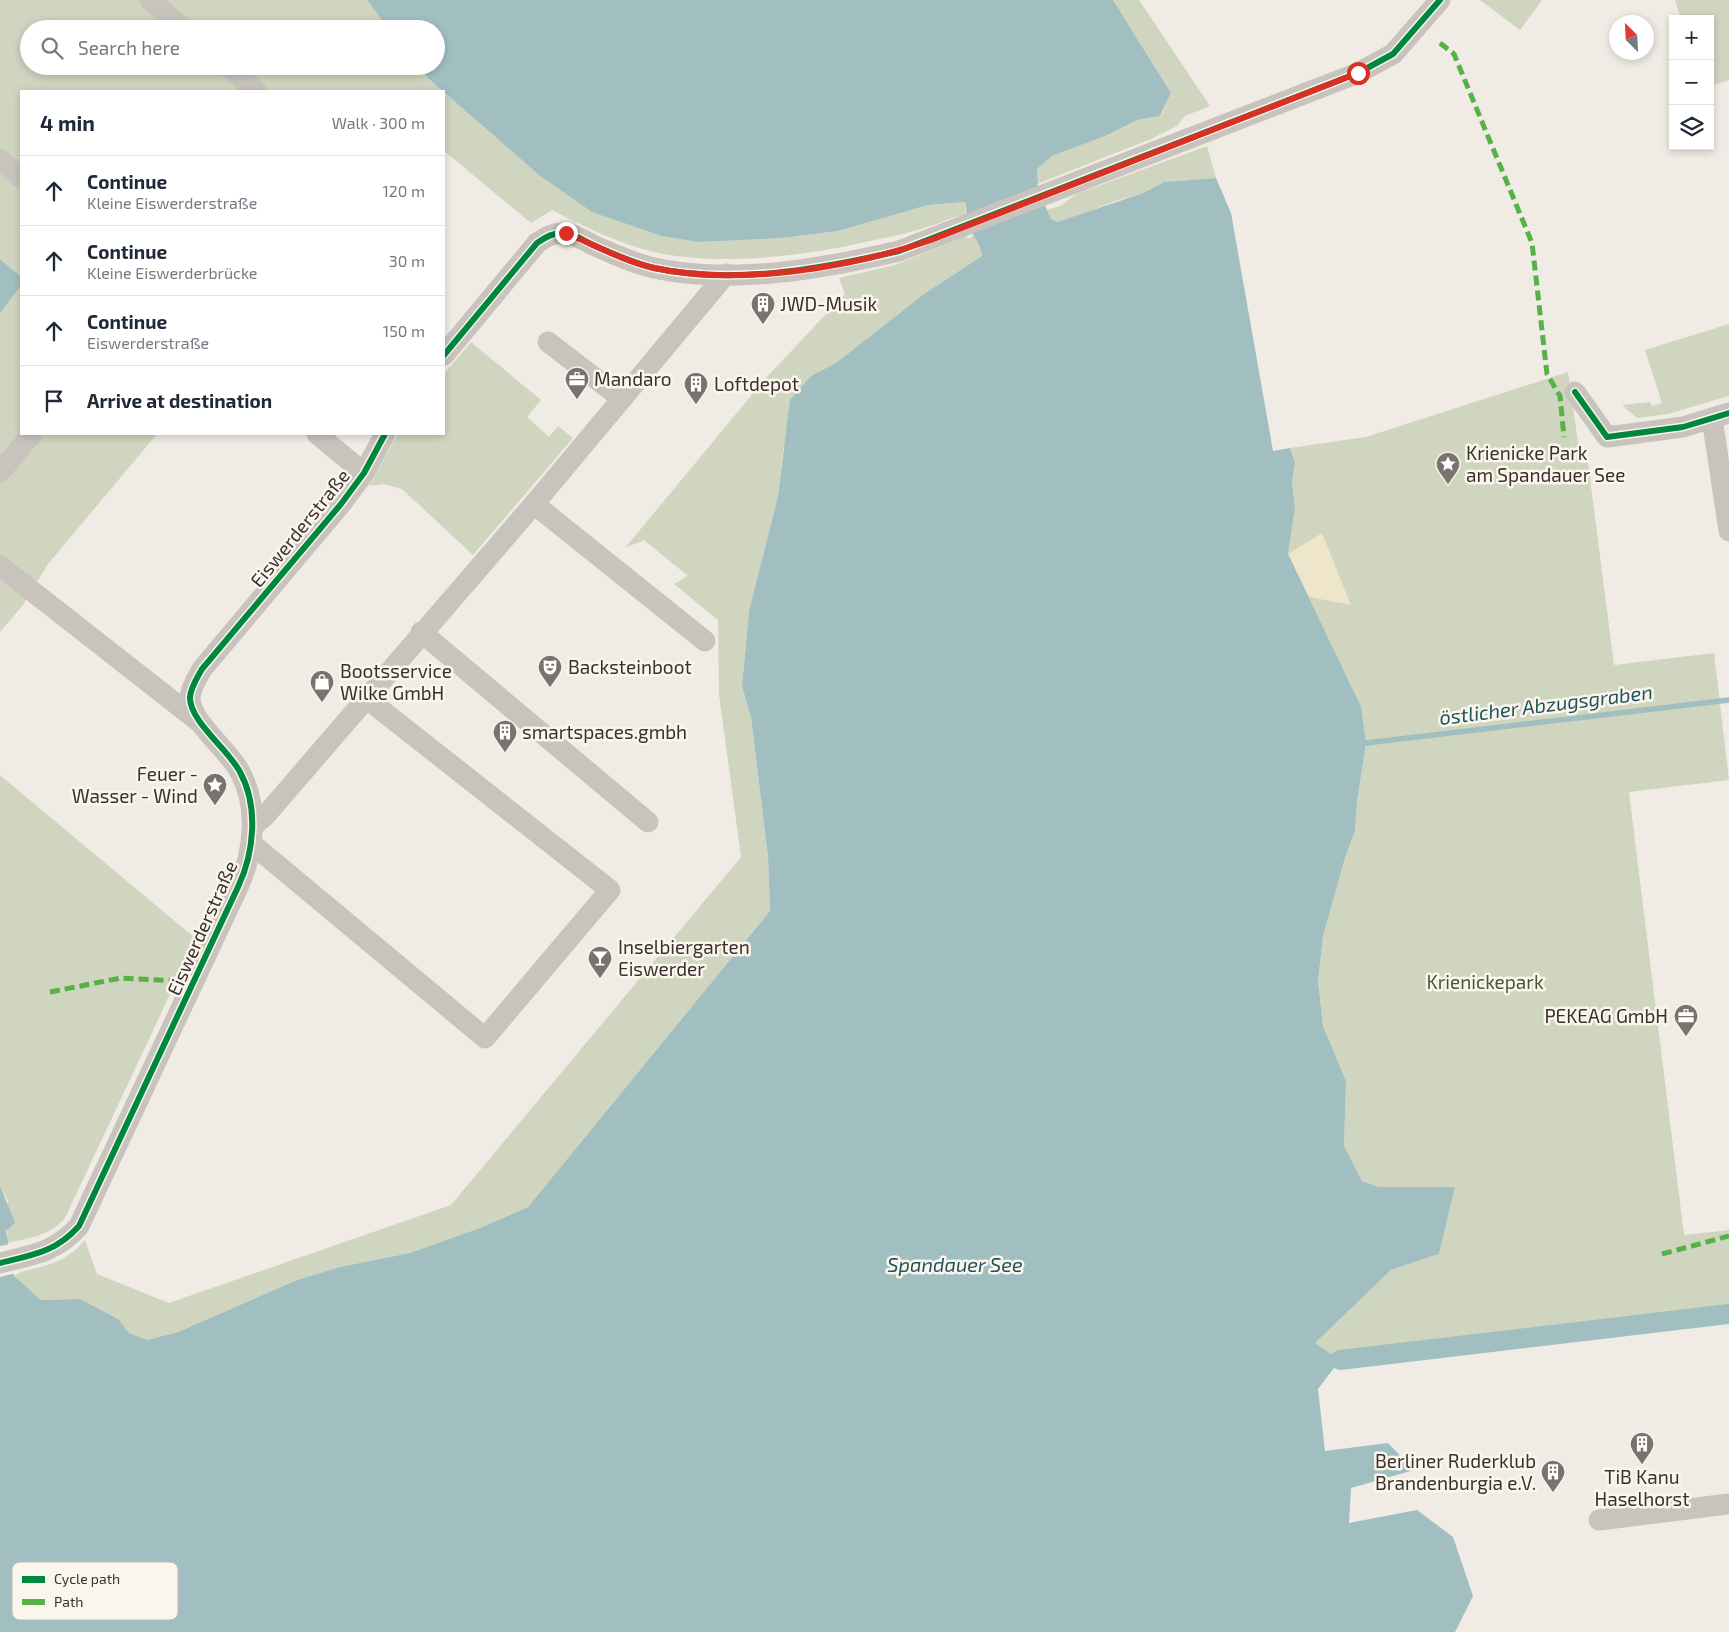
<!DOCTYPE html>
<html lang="en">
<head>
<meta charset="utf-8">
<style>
	:root { --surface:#fff; --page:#f2f2f3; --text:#1f2937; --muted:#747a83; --line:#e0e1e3 }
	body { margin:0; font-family:"Exo 2",sans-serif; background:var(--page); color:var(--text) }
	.controls { position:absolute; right:15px; top:15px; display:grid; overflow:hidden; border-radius:0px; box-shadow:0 2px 8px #0003 }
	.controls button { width:45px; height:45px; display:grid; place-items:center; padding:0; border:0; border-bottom:1px solid var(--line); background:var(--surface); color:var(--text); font:25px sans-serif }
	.compass { position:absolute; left:1609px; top:15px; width:45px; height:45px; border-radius:50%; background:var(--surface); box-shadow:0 2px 8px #0003; rotate:336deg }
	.stop { position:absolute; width:15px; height:15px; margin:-11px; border:4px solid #d93025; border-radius:50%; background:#fff }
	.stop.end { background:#d93025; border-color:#fff; box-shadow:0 1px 5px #0008 }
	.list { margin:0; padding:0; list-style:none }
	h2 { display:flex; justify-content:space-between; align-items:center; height:65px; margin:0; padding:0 20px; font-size:21px }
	h2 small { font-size:16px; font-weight:400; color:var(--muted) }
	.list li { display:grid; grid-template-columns:32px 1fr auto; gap:15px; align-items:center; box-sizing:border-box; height:70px; padding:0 20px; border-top:1px solid var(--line) }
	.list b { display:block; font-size:19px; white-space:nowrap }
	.list p { margin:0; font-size:16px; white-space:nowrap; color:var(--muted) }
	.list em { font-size:16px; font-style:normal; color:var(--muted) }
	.icon { flex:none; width:28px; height:28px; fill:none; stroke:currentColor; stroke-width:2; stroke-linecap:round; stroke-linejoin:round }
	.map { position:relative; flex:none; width:1729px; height:1632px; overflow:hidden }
	.search { position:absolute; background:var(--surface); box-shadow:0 2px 8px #0003; left:20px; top:20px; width:425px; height:55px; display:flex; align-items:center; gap:12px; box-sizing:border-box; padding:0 18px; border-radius:28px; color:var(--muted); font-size:19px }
	.panel { position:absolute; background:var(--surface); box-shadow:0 2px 8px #0003; left:20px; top:90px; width:425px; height:345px; border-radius:0px }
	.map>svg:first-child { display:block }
	.green { fill:#cfd5be }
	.sand { fill:#efe5cb }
	.water { fill:#a1bec0 }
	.pier { fill:#f0ebe4 }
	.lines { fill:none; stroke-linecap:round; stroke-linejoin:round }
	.stream { stroke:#a1bec0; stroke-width:5.5 }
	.canal { stroke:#a1bec0; stroke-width:20 }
	.minor { stroke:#c8c3bd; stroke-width:21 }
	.quiet { stroke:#56b246; stroke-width:5; stroke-dasharray:10 5; stroke-linecap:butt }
	.cycleway-casing { stroke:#fbf6ed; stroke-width:9 }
	.cycleway { stroke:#00873e; stroke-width:6 }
	.route { stroke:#d93025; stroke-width:6 }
	.labels { text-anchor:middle; stroke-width:5; stroke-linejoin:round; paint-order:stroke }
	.poi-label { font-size:19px; fill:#3a312b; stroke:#fbf6ed; text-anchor:start }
	.street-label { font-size:19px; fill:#3a312b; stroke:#fbf6ed }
	.park-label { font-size:19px; fill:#46592e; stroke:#fbf6ed }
	.water-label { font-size:20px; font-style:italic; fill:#1f545d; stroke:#fbf6ed }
	.key { fill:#fbf6ed; stroke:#c1bbb3; stroke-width:1 }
	.key-label { font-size:14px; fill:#3a312b }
</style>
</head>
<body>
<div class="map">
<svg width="1729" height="1632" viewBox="0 0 1729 1632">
	<rect width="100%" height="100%" fill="#f0ebe4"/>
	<path class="green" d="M0,0H367L389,29H29V66H419L442,91H21V277L0,259Z
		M1113,0H1139L1210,106L1185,116L1177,126L1151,139L1037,184V169L1052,156L1105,136L1137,120L1161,116L1171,93Z
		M1480,0H1542L1520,30Z
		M1675,0H1729V80L1710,86V19H1681Z
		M444,92L539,175L699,242L783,238L838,231L928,205L966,202L965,216C954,215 944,222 933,225C912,232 891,237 870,241C806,256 723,266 658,253C621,245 585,227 552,210L531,223L444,151Z
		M1207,146L1216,178L1164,182L1143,193L1115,201L1069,220L1058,222L1051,219L1047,210L1060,206L1076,194Z
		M973,235L981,244L982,256L924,294L836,363L811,376L783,450L778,496L749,611L742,685L751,717L768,857L770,911L528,1207L480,1228L410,1253L340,1267L297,1280L178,1332L147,1340L129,1333L118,1319L80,1299L41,1300L14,1276C20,1271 29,1270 37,1268C57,1263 72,1256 85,1240L97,1274L169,1303L451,1205L741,857L719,694L718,620L674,584L688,576L644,540L625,548L765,379L845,294L839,278L895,265L966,236L969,239Z
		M21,286V434H157L48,564L23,605L0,632V313Z
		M1729,324V396L1668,414L1637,418L1622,405L1650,402L1652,406L1662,403L1645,350Z
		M471,342L541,400L527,417L549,437L558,426L573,438L473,555L402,489L384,484L369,486L398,434H444V374Z
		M1568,372L1581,463H1588L1614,665L1714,653L1729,780L1629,792L1684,1235L1729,1230V1314L1340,1360L1315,1343L1391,1270L1439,1254L1455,1187H1379L1362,1181L1344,1146L1346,1081L1323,1026L1318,981L1323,936L1345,858L1355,831L1357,802L1366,743L1288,554L1295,507L1292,483L1295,462L1290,448L1366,437Z
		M0,775L196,939L65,1218C50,1236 30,1238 7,1243L8,1201L0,1185Z"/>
	<path class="sand" d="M1322,533L1351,605L1309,597L1288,554Z"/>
	<path class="water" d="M367,0H1113L1171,93L1160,116L1137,120L1105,136L1052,156L1037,169L1038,189L1051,219L1058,222L1143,193L1164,182L1216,178L1231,213L1273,451L1290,448L1295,462L1292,483L1295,507L1288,554L1361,707L1366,743L1357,802L1355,831L1345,858L1323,936L1318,981L1323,1026L1346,1081L1344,1146L1362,1181L1379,1187H1455L1439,1254L1391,1270L1315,1343L1340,1360L1318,1389L1325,1451L1388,1443L1414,1470L1351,1488L1349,1523L1417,1510L1453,1537L1473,1596L1455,1632H0V1185L15,1223L6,1231L14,1276L41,1300L80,1299L118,1319L129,1333L147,1340L178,1332L297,1280L340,1267L410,1253L480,1228L528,1207L770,911L768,857L751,717L742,686L749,611L778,496L790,400L811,376L836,363L924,294L982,256C980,239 970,235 966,218C965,212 968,208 965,202L928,205L838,231L783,238L699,242L662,236L592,212L539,175L429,79L419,66H436V29H389Z
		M0,259L21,277V286L0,313Z"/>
	<path class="pier" d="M10,1244L16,1273L0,1277V1246Z"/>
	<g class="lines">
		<path class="stream" d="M1366,743L1729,700"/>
		<path class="canal" d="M1340,1360L1729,1314"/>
		<path class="minor" d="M150,0L184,29
			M227,66L256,91
			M0,159L21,178
			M548,342L621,398
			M444,355L537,243C546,237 554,232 565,233C574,234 585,241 593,245C613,254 633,263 654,268C733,285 821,269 899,251L1358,73L1393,54L1440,0
			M1575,392L1607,437L1683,427L1729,413
			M1712,418L1729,531
			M317,434L364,473
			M0,472L32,434
			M534,504L705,641
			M0,566L198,721
			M421,632L648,822
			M253,826L265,816L534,504L726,274
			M251,843L485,1038L610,890L366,698
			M0,1263C33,1255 56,1252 79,1226L238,887C254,853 259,807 240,772C229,750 189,721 190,697C191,687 197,678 202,669L341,504L364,473L385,434
			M1599,1520L1729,1504"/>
		<path class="quiet" d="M1440,43L1454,54L1532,243L1547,374L1560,396L1564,437
			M50,992L121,978L180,981
			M1662,1254L1729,1236"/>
		<defs>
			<path id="cycleway" d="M444,355L537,243C546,237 554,232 565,233C574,234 585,241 593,245C613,254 633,263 654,268C733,285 821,269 899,251L1358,73L1393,54L1440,0
				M1575,392L1607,437L1683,427L1729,413
				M0,1263C33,1255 56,1252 79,1226L238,887C254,853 259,807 240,772C229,750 189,721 190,697C191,687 197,678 202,669L341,504L364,473L385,434"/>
		</defs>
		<use href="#cycleway" class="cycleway-casing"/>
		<use href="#cycleway" class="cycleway"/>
	</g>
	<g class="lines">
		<path class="route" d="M566,233C595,245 623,261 654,268C738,286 850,268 931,240L1358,73"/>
	</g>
	<defs>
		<symbol id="building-pin" viewBox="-11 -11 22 30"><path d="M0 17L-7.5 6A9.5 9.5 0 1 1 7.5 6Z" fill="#7a726c" stroke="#fbf6ed"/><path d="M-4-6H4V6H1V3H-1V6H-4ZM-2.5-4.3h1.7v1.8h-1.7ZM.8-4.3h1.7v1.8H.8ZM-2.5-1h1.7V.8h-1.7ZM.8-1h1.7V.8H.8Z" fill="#fff"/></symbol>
		<symbol id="office-pin" viewBox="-11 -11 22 30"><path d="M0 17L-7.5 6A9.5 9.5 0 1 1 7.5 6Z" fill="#7a726c" stroke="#fbf6ed"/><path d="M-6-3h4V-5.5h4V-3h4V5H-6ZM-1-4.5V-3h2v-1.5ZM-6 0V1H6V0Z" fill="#fff"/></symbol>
		<symbol id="sight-pin" viewBox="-11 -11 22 30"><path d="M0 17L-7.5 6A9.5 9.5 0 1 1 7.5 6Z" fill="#7a726c" stroke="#fbf6ed"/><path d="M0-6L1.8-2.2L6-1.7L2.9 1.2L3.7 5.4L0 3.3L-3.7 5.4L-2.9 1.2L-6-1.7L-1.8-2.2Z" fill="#fff"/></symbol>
		<symbol id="theatre-pin" viewBox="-11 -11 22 30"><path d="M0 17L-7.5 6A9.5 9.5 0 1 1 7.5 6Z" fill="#7a726c" stroke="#fbf6ed"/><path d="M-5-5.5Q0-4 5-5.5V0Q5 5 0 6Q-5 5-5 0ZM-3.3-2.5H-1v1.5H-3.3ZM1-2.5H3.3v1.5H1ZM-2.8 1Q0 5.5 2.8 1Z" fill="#fff"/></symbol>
		<symbol id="shop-pin" viewBox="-11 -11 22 30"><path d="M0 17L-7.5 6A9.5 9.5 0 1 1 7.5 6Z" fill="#7a726c" stroke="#fbf6ed"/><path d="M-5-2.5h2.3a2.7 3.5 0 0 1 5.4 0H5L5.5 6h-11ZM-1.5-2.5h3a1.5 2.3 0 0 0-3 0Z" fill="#fff"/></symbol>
		<symbol id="bar-pin" viewBox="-11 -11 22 30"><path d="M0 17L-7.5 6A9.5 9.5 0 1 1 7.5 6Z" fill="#7a726c" stroke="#fbf6ed"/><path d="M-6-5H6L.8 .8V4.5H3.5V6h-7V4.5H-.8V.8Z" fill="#fff"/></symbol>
	</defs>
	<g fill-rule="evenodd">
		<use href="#building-pin" x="749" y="290" width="28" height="38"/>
		<use href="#office-pin" x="563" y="365" width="28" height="38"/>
		<use href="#building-pin" x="682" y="370" width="28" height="38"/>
		<use href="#sight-pin" x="1434" y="450" width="28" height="38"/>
		<use href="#theatre-pin" x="536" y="653" width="28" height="38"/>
		<use href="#shop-pin" x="308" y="668" width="28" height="38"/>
		<use href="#building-pin" x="491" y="718" width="28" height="38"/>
		<use href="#sight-pin" x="201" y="771" width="28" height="38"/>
		<use href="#bar-pin" x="586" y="944" width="28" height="38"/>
		<use href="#office-pin" x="1672" y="1002" width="28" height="38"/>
		<use href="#building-pin" x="1628" y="1430" width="28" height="38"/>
		<use href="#building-pin" x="1539" y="1458" width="28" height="38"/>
	</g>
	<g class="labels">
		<g class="poi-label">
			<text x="780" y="311">JWD-Musik</text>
			<text x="594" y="386">Mandaro</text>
			<text x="714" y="391">Loftdepot</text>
			<text x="1466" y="460">Krienicke Park<tspan x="1466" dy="22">am Spandauer See</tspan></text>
			<text x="568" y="674">Backsteinboot</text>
			<text x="340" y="678">Bootsservice<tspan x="340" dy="22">Wilke GmbH</tspan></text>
			<text x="522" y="739">smartspaces.gmbh</text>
			<text x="198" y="781" text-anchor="end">Feuer -<tspan x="198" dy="22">Wasser - Wind</tspan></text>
			<text x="618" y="954">Inselbiergarten<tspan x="618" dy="22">Eiswerder</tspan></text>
			<text x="1668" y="1023" text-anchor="end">PEKEAG GmbH</text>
			<text x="1536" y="1468" text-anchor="end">Berliner Ruderklub<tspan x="1536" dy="22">Brandenburgia e.V.</tspan></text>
			<text x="1642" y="1484" text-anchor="middle">TiB Kanu<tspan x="1642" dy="22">Haselhorst</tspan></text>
		</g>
		<g class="street-label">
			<text transform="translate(300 528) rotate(-51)" y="7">Eiswerderstraße</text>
			<text transform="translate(202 928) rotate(-66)" y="7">Eiswerderstraße</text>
		</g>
		<g class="park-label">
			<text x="1485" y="989">Krienickepark</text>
		</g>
		<g class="water-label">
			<text transform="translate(1546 705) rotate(-7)" y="7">östlicher Abzugsgraben</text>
			<text x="955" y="1272">Spandauer See</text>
		</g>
	</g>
	<rect x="12" y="1562" width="166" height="58" rx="8" class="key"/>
	<rect x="22" y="1576" width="23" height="7" fill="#00873e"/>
	<rect x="22" y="1599" width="23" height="6" fill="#56b246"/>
	<g class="key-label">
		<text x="54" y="1584">Cycle path</text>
		<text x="54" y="1607">Path</text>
	</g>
</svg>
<div class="controls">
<button>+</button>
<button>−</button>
<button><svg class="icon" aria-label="layers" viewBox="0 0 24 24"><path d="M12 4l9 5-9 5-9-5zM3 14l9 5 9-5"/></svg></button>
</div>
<svg class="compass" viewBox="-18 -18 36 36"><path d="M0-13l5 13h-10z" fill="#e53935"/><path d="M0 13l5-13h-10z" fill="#747a83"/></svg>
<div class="stop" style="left:1358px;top:73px"></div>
<div class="stop end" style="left:566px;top:233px"></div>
<div class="search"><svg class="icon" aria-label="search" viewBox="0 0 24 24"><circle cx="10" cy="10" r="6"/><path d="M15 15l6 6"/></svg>Search here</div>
<section class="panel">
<h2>4 min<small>Walk · 300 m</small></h2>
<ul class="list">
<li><svg class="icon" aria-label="ahead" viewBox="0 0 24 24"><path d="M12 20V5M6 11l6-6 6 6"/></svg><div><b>Continue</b><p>Kleine Eiswerderstraße</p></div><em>120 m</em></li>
<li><svg class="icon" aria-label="ahead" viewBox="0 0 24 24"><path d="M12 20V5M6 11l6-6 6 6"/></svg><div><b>Continue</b><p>Kleine Eiswerderbrücke</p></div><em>30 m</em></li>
<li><svg class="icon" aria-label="ahead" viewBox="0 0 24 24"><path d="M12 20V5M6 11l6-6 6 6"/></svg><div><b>Continue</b><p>Eiswerderstraße</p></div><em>150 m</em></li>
<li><svg class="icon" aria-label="arrive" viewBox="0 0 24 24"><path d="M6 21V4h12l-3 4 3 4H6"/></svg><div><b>Arrive at destination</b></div></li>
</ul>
</section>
</div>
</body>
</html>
